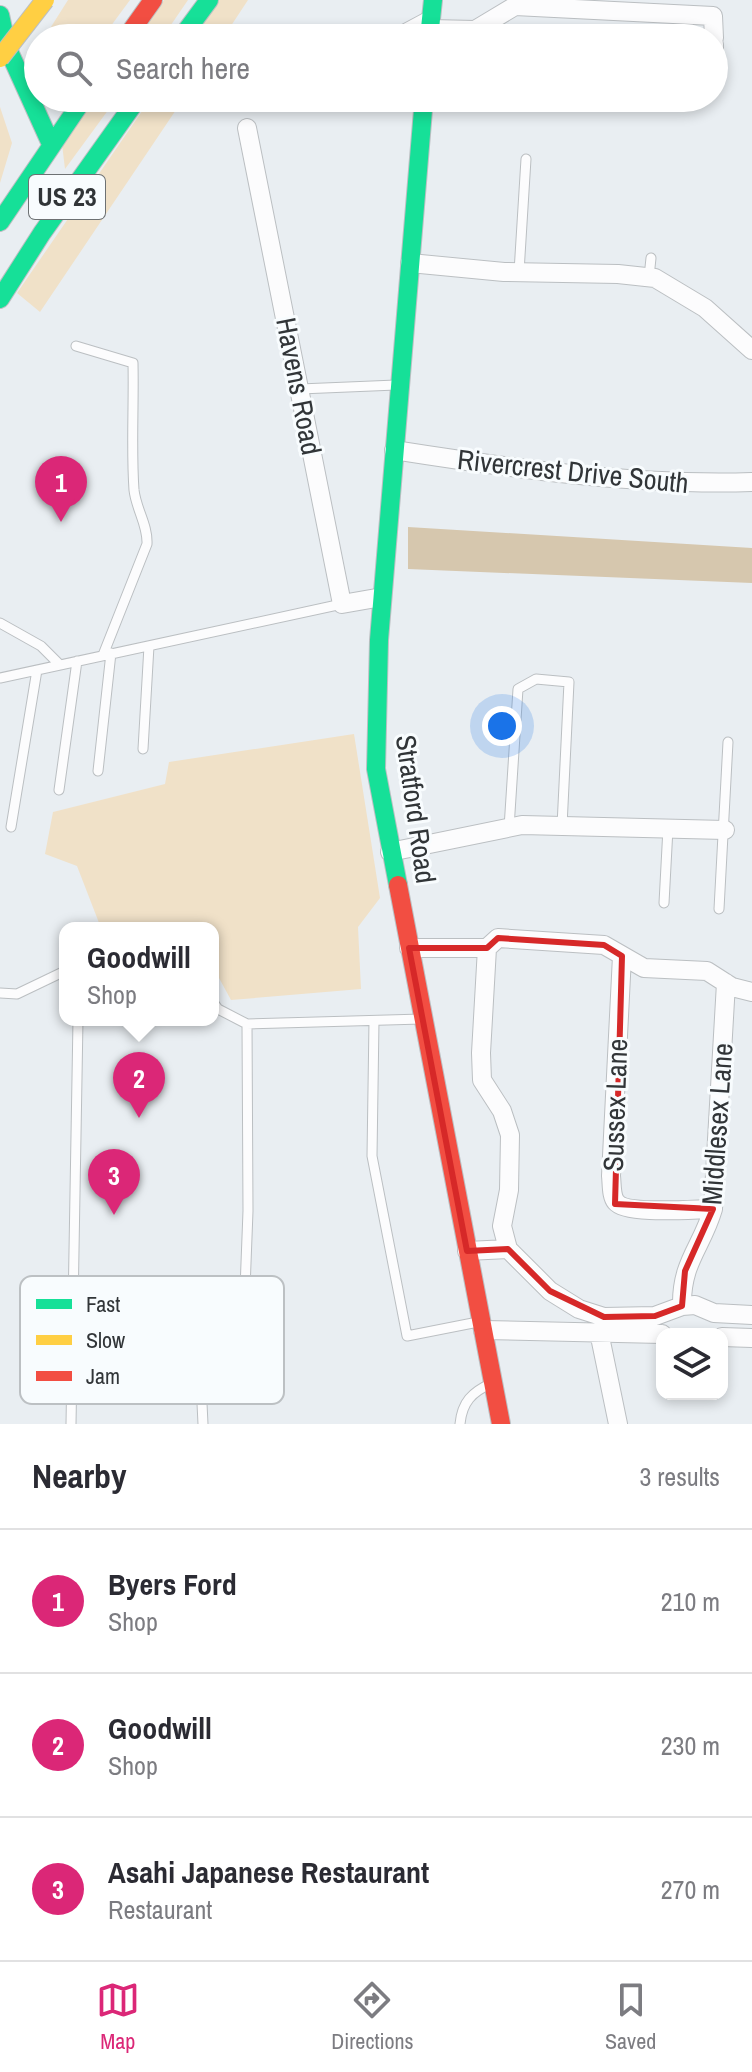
<!DOCTYPE html>
<html lang="en">
<head>
<meta charset="utf-8">
<style>
	:root { --surface:#fff; --page:#f7f7f7; --text:#2b2b33; --muted:#7c7c81; --line:#e1e1e2; --accent:#db2777 }
	body { margin:0; font-family:"Archivo Narrow",sans-serif; background:var(--page); color:var(--text) }
	.controls { position:absolute; right:24px; bottom:24px; display:grid; overflow:hidden; border-radius:16px; box-shadow:0 4px 12px #0003 }
	.controls button { width:72px; height:72px; display:grid; place-items:center; padding:0; border:0; border-bottom:2px solid var(--line); background:var(--surface); color:var(--text); font:40px sans-serif }
	.you { position:absolute; left:502px; top:726px; width:28px; height:28px; margin:-20px; border:6px solid #fff; border-radius:50%; background:#1a73e8; box-shadow:0 0 0 12px #1a73e833 }
	.badge { display:grid; place-items:center; width:52px; height:52px; border-radius:50%; background:var(--accent); color:#fff; font-size:26px; font-weight:700 }
	.pin { position:absolute; translate:-50% -66px; filter:drop-shadow(0 2px 4px #0008) }
	.pin::after { content:''; position:absolute; top:42px; width:28px; height:24px; background:inherit; clip-path:polygon(0 0,100% 0,50% 100%) }
	.popup { position:absolute; left:59px; top:922px; width:160px; height:104px; box-sizing:border-box; display:grid; place-content:center; border-radius:16px; background:var(--surface); filter:drop-shadow(0 2px 6px #0005); font-size:26px; white-space:nowrap; color:var(--muted) }
	.popup b { font-size:30px; color:var(--text) }
	.popup::after { content:''; position:absolute; left:50%; top:100%; margin-left:-16px; border:16px solid transparent; border-top-color:var(--surface) }
	.list { margin:0; padding:0; list-style:none }
	h2 { display:flex; justify-content:space-between; align-items:center; height:104px; margin:0; padding:0 32px; font-size:34px }
	h2 small { font-size:26px; font-weight:400; color:var(--muted) }
	.list li { display:grid; grid-template-columns:52px 1fr auto; gap:24px; align-items:center; box-sizing:border-box; height:144px; padding:0 32px; border-top:2px solid var(--line) }
	.list b { display:block; font-size:30px; white-space:nowrap }
	.list p { margin:0; font-size:26px; white-space:nowrap; color:var(--muted) }
	.list em { font-size:26px; font-style:normal; color:var(--muted) }
	.icon { flex:none; width:44px; height:44px; fill:none; stroke:currentColor; stroke-width:2; stroke-linecap:round; stroke-linejoin:round }
	.map { position:relative; flex:none; width:752px; height:1424px; overflow:hidden }
	.search { position:absolute; background:var(--surface); box-shadow:0 4px 12px #0003; left:24px; right:24px; top:24px; height:88px; display:flex; align-items:center; gap:20px; box-sizing:border-box; padding:0 28px; border-radius:44px; color:var(--muted); font-size:30px }
	.sheet { height:536px; background:var(--surface) }
	nav { display:flex; justify-content:space-around; align-items:center; box-sizing:border-box; height:112px; border-top:2px solid var(--line); background:var(--surface); font-size:22px; color:var(--muted) }
	nav a { display:grid; justify-items:center; gap:4px }
	nav .on { color:var(--accent) }
	.map>svg:first-child { display:block }
	.green { fill:#f0e1c8 }
	.forest { fill:#d6c7ae }
	.lines { fill:none; stroke-linecap:round; stroke-linejoin:round }
	.lane-casing { stroke:#bbbfc2; stroke-width:11 }
	.street-casing { stroke:#bbbfc2; stroke-width:20 }
	.fast-casing { stroke:#bbbfc2; stroke-width:20 }
	.jam-casing { stroke:#bbbfc2; stroke-width:20 }
	.lane { stroke:#fcfcfd; stroke-width:9 }
	.street { stroke:#fcfcfd; stroke-width:18 }
	.fast { stroke:#16e098; stroke-width:18 }
	.jam { stroke:#f24e42; stroke-width:18 }
	.slow-bridge-casing { stroke:#bbbfc2; stroke-width:20; stroke-linecap:butt }
	.slow-bridge { stroke:#ffcf43; stroke-width:18 }
	.marked { fill:none; stroke:#d62828; stroke-width:6; stroke-linejoin:round }
	.labels { text-anchor:middle; stroke-width:6; stroke-linejoin:round; paint-order:stroke }
	.shield { fill:#f8fcfe; stroke:#6d7173; stroke-width:2 }
	.shield-label { font-size:26px; font-weight:bold; fill:#313538 }
	.street-label { font-size:28px; fill:#313538; stroke:#f8fcfe }
	.key { fill:#f8fcfe; stroke:#bcc0c3; stroke-width:2 }
	.key-label { font-size:22px; fill:#313538 }
</style>
</head>
<body>
<div class="map">
<svg width="752" height="1424" viewBox="0 0 752 1424">
	<rect width="100%" height="100%" fill="#e9eef2"/>
	<path class="green" d="M68,0H130L102,38H44Z
		M164,0H188L162,38H137Z
		M219,0H248L223,38H193Z
		M95,98H117L65,169L62,144Z
		M151,98H184L40,312L17,293Z
		M0,107L12,143L0,183Z
		M354,734L380,898L358,927L361,989L231,1000L213,967V928H101L77,866L45,854L53,812L165,784L169,762Z"/>
	<path class="forest" d="M408,527L752,548V583L408,569Z"/>
	<g class="lines">
		<defs>
			<path id="lane" d="M387,38L428,16
				M519,272L526,159
				M649,277L651,258
				M76,346L133,363C134,405 131,448 134,490C136,509 148,525 147,544L103,655
				M300,389L396,385
				M0,623L41,646L60,665
				M0,678L342,604
				M143,749L149,646
				M98,771L111,653
				M59,790L77,661
				M11,827L37,670
				M509,828L518,689L536,679L569,682L562,826
				M664,903L668,828
				M719,909L728,742
				M0,993L17,994L65,971
				M213,1002L218,1009L247,1024L422,1019
				M374,1021L372,1156L407,1336L478,1322
				M71,1424L78,1020
				M203,1424L199,1342L243,1341L248,1211L247,1024
				M460,1424C462,1402 472,1392 492,1383"/>
			<path id="street" d="M430,29L475,30L515,6L713,16L714,38
				M714,44V69
				M247,128L342,604L382,597
				M410,263L504,272L618,274L655,278L705,308L752,350
				M394,450C508,468 636,486 752,482
				M390,852L522,825L725,830
				M409,948H487L498,938L604,945L644,968L707,971L732,987L752,992
				M487,948L481,1053L482,1080L502,1111L510,1135L509,1190L502,1226L508,1249L550,1291L579,1309L604,1317L655,1316L682,1306L695,1305L714,1313L752,1315
				M622,956L611,1176C612,1184 611,1196 616,1202C626,1215 695,1209 713,1209
				M467,1251L508,1249
				M682,1306C681,1262 702,1247 713,1209L726,983
				M483,1330L662,1334
				M599,1332L618,1424
				M722,1337L752,1338"/>
			<path id="fast" d="M0,15L7,47L51,144
				M181,38L209,0
				M429,38L433,0
				M0,222L84,98
				M0,299L42,233L138,98
				M398,885L376,769L379,640L424,98"/>
			<path id="jam" d="M126,38L153,0
				M398,885L501,1424"/>
		</defs>
		<use href="#lane" class="lane-casing"/>
		<use href="#street" class="street-casing"/>
		<use href="#fast" class="fast-casing"/>
		<use href="#jam" class="jam-casing"/>
		<use href="#lane" class="lane"/>
		<use href="#street" class="street"/>
		<use href="#fast" class="fast"/>
		<use href="#jam" class="jam"/>
		<defs>
			<path id="slow-bridge" d="M0,58L45,0"/>
		</defs>
		<use href="#slow-bridge" class="slow-bridge-casing"/>
		<use href="#slow-bridge" class="slow-bridge"/>
	</g>
	<path class="marked" d="M498,938L604,945L622,956L615,1204L713,1209L685,1271L682,1306L655,1316L604,1317L550,1291L508,1249L467,1251L409,948H487Z"/>
	<g class="labels">
		<rect class="shield" x="29" y="175" width="76" height="44" rx="6"/>
		<g class="shield-label">
			<text x="67" y="206">US 23</text>
		</g>
		<g class="street-label">
			<text transform="translate(299 386) rotate(79)" y="10">Havens Road</text>
			<text transform="translate(573 471) rotate(6)" y="10">Rivercrest Drive South</text>
			<text transform="translate(416 809) rotate(82)" y="10">Stratford Road</text>
			<text transform="translate(615 1105) rotate(-88)" y="10">Sussex Lane</text>
			<text transform="translate(717 1124) rotate(-86)" y="10">Middlesex Lane</text>
		</g>
	</g>
	<rect x="20" y="1276" width="264" height="128" rx="12" class="key"/>
	<rect x="36" y="1299" width="36" height="10" fill="#16e098"/>
	<rect x="36" y="1335" width="36" height="10" fill="#ffcf43"/>
	<rect x="36" y="1371" width="36" height="10" fill="#f24e42"/>
	<g class="key-label">
		<text x="86" y="1312">Fast</text>
		<text x="86" y="1348">Slow</text>
		<text x="86" y="1384">Jam</text>
	</g>
</svg>
<div class="controls">
<button><svg class="icon" aria-label="layers" viewBox="0 0 24 24"><path d="M12 4l9 5-9 5-9-5zM3 14l9 5 9-5"/></svg></button>
</div>
<div class="you"></div>
<div class="pin badge" style="left:61px;top:522px">1</div>
<div class="pin badge" style="left:139px;top:1118px">2</div>
<div class="popup"><b>Goodwill</b>Shop</div>
<div class="pin badge" style="left:114px;top:1215px">3</div>
<div class="search"><svg class="icon" aria-label="search" viewBox="0 0 24 24"><circle cx="10" cy="10" r="6"/><path d="M15 15l6 6"/></svg>Search here</div>
</div>
<section class="sheet">
<h2>Nearby<small>3 results</small></h2>
<ul class="list">
<li><span class="badge">1</span><div><b>Byers Ford</b><p>Shop</p></div><em>210 m</em></li>
<li><span class="badge">2</span><div><b>Goodwill</b><p>Shop</p></div><em>230 m</em></li>
<li><span class="badge">3</span><div><b>Asahi Japanese Restaurant</b><p>Restaurant</p></div><em>270 m</em></li>
</ul>
</section>
<nav>
<a class="on"><svg class="icon" aria-label="map" viewBox="0 0 24 24"><path d="M3 6l6-2 6 2 6-2v14l-6 2-6-2-6 2zM9 4v14M15 6v14"/></svg>Map</a>
<a><svg class="icon" aria-label="directions" viewBox="0 0 24 24"><path d="M12 3l9 9-9 9-9-9zM9 14v-3h6M13 9l2 2-2 2"/></svg>Directions</a>
<a><svg class="icon" aria-label="saved" viewBox="0 0 24 24"><path d="M7 4h10v16l-5-4-5 4z"/></svg>Saved</a>
</nav>
</body>
</html>
